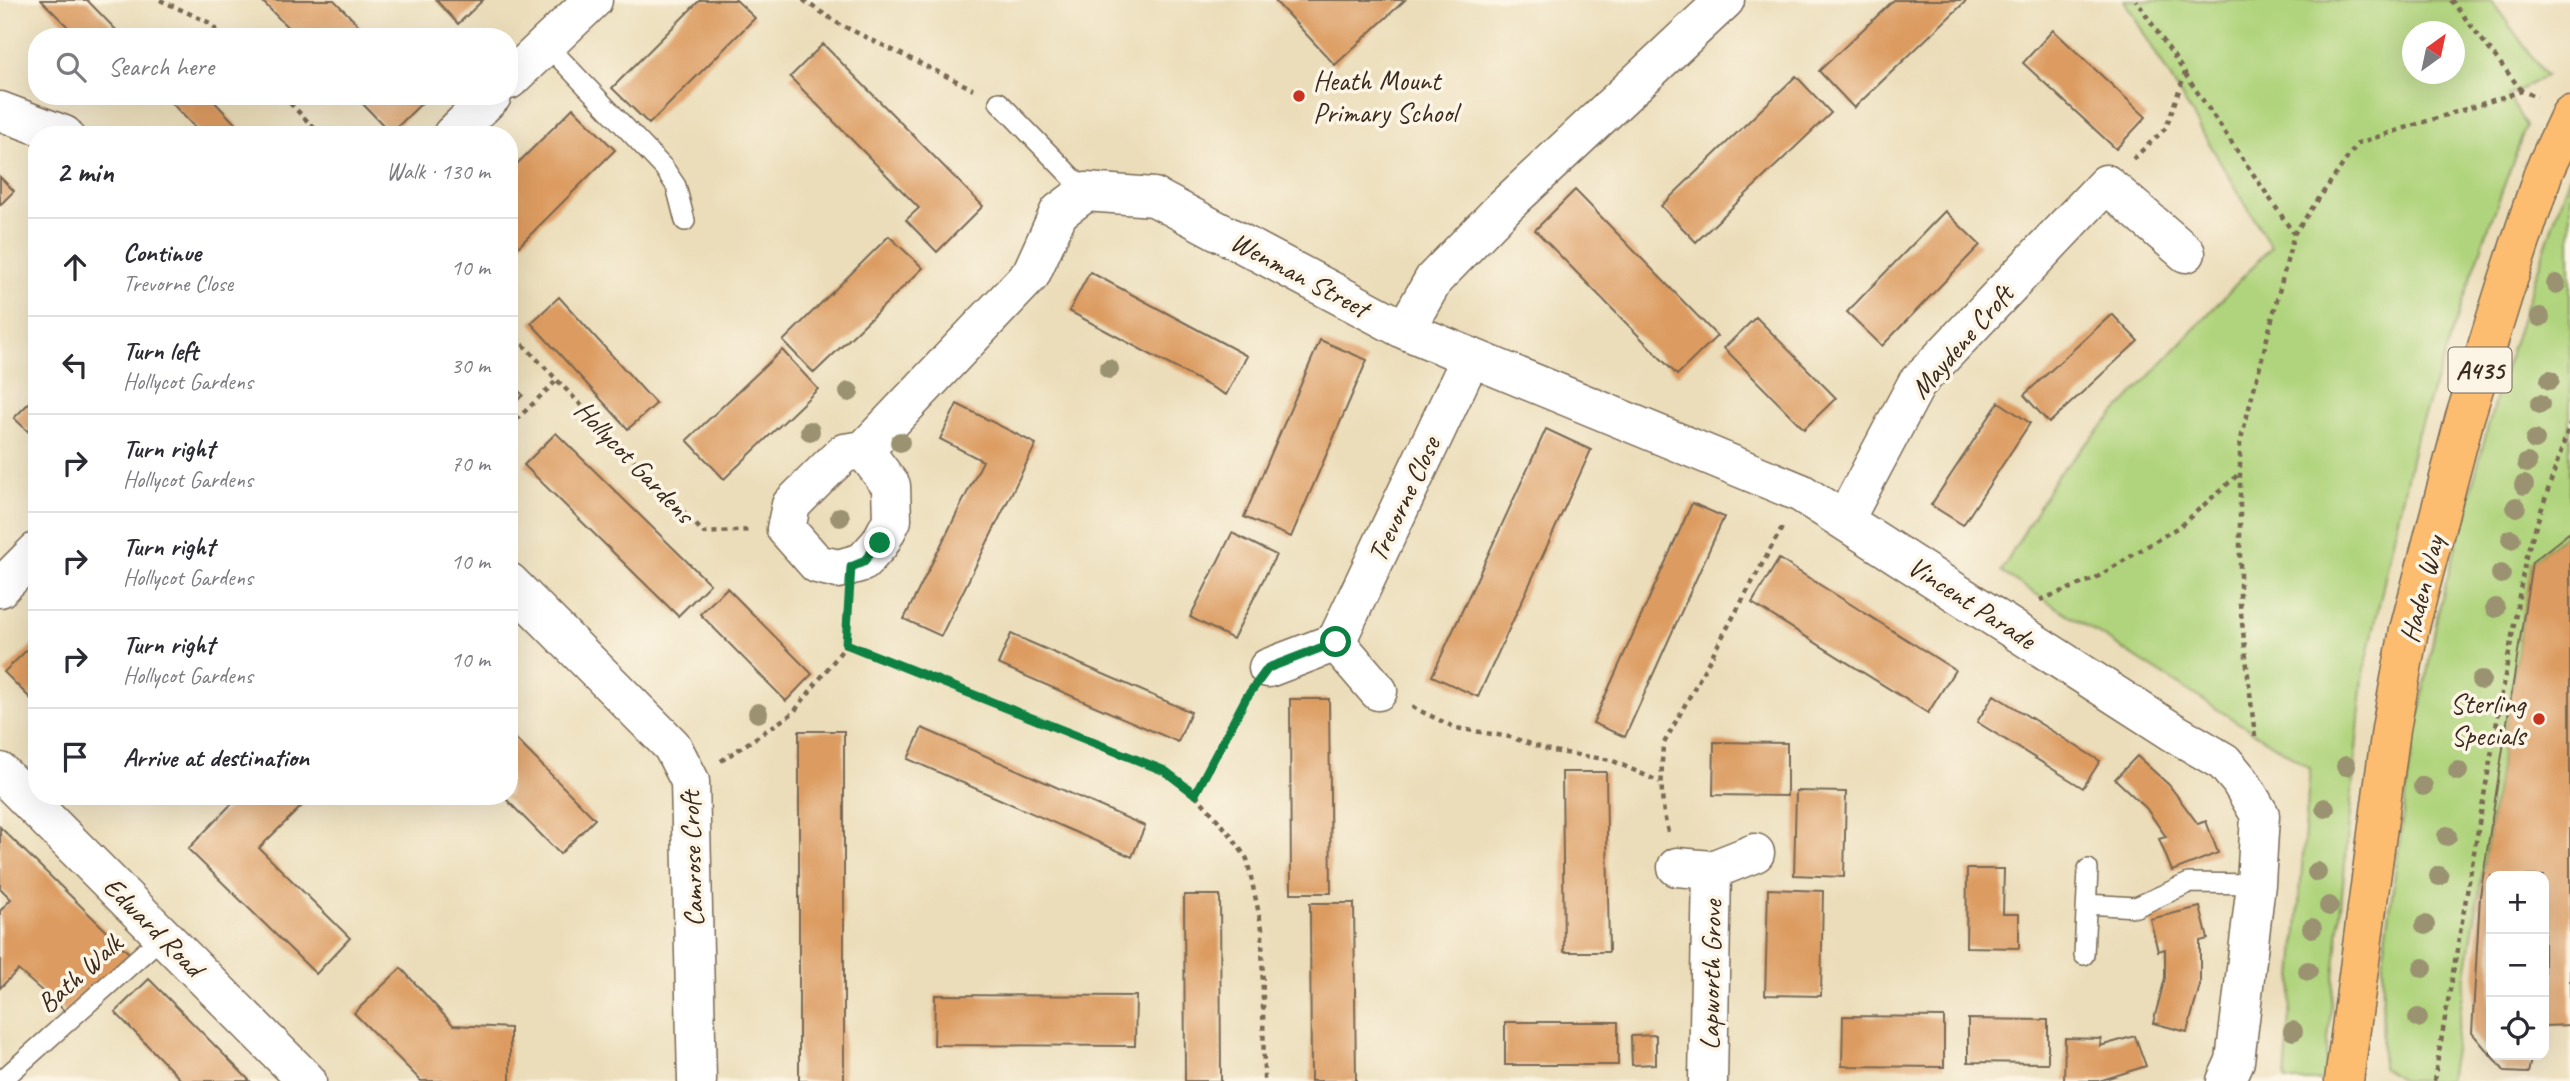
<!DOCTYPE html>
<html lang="en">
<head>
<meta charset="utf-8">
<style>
	:root { --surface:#fff; --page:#f7f7f7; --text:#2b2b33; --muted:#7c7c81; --line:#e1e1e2 }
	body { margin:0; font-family:Caveat,sans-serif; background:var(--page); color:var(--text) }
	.controls { position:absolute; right:21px; bottom:21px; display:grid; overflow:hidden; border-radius:14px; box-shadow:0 7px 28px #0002 }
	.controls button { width:63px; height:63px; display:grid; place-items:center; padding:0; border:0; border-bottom:2px solid var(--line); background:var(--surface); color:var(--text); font:35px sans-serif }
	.compass { position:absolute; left:2402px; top:21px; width:63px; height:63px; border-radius:50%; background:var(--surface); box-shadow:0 7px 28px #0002; rotate:33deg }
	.stop { position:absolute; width:21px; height:21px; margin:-16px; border:5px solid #0b8043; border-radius:50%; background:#fff }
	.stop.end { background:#0b8043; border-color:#fff; box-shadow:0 2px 7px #0008 }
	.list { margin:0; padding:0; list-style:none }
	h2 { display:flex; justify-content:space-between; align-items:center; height:91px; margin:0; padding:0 28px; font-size:30px }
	h2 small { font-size:23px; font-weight:400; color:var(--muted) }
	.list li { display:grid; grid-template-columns:46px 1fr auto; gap:21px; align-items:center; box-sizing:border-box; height:98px; padding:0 28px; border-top:2px solid var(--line) }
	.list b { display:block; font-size:26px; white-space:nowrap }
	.list p { margin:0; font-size:23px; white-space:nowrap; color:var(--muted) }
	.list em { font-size:23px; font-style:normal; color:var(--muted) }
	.icon { flex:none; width:38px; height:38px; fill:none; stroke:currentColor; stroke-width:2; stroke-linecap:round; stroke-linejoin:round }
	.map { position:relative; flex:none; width:2570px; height:1081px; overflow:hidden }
	.search { position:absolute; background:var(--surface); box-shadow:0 7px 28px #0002; left:28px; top:28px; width:490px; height:77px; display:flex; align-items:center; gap:18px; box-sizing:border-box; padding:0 24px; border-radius:28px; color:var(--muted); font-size:26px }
	.panel { position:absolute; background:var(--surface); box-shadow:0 7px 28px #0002; left:28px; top:126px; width:490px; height:679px; border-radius:28px }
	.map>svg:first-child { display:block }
	.green { fill:#b0d47d; stroke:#767f4e; stroke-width:2; fill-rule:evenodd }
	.building { fill:#dc9b61 }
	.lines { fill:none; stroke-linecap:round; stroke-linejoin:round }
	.lane-casing { stroke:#796954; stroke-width:22 }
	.street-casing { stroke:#796954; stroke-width:41 }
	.highway-casing { stroke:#796954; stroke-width:41 }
	.path { stroke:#796954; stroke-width:4.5; stroke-dasharray:5 5; stroke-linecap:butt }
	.lane { stroke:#fff; stroke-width:19 }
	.street { stroke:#fff; stroke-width:38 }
	.highway { stroke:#fcbd6f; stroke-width:38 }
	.tree { fill:#9a9271 }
	.route { stroke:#0b8043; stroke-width:9 }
	.poi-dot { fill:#c8321e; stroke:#fcf5e5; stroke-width:2.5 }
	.labels { text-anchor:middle; stroke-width:7; stroke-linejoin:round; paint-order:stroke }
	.shield { fill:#fcf5e5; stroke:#75675a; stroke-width:2 }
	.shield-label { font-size:26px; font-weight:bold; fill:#3b2a1e }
	.poi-label { font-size:28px; fill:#3b2a1e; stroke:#fcf5e5; text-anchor:start }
	.street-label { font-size:28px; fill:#3b2a1e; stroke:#fcf5e5 }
</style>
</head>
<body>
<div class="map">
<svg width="2570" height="1081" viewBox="0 0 2570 1081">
	<rect width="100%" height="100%" fill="#fcf5e5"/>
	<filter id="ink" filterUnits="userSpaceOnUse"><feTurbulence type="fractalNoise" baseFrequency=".0143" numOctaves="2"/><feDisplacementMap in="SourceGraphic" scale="14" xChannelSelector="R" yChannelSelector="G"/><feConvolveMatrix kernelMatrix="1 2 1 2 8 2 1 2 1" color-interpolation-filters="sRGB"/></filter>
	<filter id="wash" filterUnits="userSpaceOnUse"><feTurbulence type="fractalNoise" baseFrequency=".00686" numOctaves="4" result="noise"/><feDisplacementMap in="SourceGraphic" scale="28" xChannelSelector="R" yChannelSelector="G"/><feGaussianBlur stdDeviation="1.57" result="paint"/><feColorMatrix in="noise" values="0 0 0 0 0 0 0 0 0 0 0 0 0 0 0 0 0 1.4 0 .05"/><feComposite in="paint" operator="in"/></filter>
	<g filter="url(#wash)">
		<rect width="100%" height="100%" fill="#ebddb9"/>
		<path class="green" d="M2124,0H2491L2546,76L2508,96L2526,126L2488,229L2415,441L2363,678L2324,1081H2286L2285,1078L2310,768L2001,572L2057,475L2271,247ZM2412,32H2454V74H2412Z
			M2570,173V531L2532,562L2449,1081H2404L2382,1068L2383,961L2409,771L2438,613L2497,393Z"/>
		<g id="blocks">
			<path class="building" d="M41,0H87L123,37H78Z
				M261,0H334L370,37H297Z
				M436,0H483L458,24Z
				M700,0H736L755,18L649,124L612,88Z
				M1274,0H1405L1335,65Z
				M1894,0H1967L1854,108L1819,71Z
				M2053,30L2146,117L2116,149L2023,63Z
				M823,44L983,206L937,252L906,220L919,208L790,77Z
				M1796,76L1831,113L1696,242L1661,206Z
				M165,96H209L246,135H202Z
				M355,96H429L391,133Z
				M573,108L615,150L509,256V172Z
				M0,177L14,191L0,205Z
				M1575,190L1717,336L1677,375L1535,230Z
				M1945,211L1980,245L1882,346L1847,312Z
				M889,236L923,268L814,373L783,341Z
				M1090,272L1247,356L1226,395L1069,311Z
				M559,297L656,404L628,429L531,323Z
				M2112,314L2138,341L2049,423L2024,395Z
				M1756,317L1836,398L1804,429L1724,348Z
				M1320,340L1367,360L1291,537L1244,517Z
				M782,350L818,389L724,479L687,440Z
				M509,382L523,395L509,409Z
				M37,395V440L14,418Z
				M1999,402L2030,423L1963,525L1931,505Z
				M957,404L1036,444L941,636L904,619L983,461L940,439Z
				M1546,429L1591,450L1478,697L1432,676Z
				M556,433L710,584L678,616L524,465Z
				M1692,503L1724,517L1625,737L1593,723Z
				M2570,532V1025L2544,1026V876H2491V1055H2532L2528,1073L2505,1072L2472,1033L2480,896L2532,562Z
				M1232,533L1276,555L1233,639L1190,617Z
				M1779,559L1955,670L1928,713L1752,603Z
				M727,588L812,674L786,701L700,614Z
				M1011,634L1191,712L1178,742L998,664Z
				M37,640V705L4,672Z
				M1994,695L2100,761L2083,788L1977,722Z
				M1290,699H1329L1331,893H1291Z
				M922,728L1145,826L1132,857L908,759Z
				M799,731H844V1081H799Z
				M509,732L595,819L560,854L503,796H509Z
				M1714,742L1787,743V796L1713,795Z
				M2137,756L2169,785L2198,824L2206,821L2218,853L2172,871L2159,839L2166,837L2146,808L2115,779Z
				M1562,772H1606L1609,952H1564Z
				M1796,791L1846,792L1844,877L1794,875Z
				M239,796H312L259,848L350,938L316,974L188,849Z
				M0,827L131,955L66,1012L18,970L0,988V911L11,899L0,888Z
				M1967,869H2004L2003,914H2019V948L1966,947Z
				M1768,889L1823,891L1821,996L1765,995Z
				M1184,895H1220L1221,1081H1185Z
				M1310,903H1354L1356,1081H1311Z
				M2200,907L2208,939L2200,941V985L2187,1032L2153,1023L2165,978V949L2158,951L2150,919Z
				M401,968L453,1025L510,1028V1081H421L354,1013Z
				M149,979L250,1081H182L115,1012Z
				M935,995L1136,996L1135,1046L934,1045Z
				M1843,1016L1944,1017V1067L1842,1066Z
				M1968,1019L2048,1020V1063L1968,1062Z
				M1505,1022H1618V1065H1505Z
				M1656,1035V1064L1632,1065L1631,1036Z
				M2135,1036L2146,1066L2099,1081H2064L2065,1038L2101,1039L2100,1046Z"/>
		</g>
	</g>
	<g filter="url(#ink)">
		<use href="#blocks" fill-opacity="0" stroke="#796954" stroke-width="2"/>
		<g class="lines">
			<defs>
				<path id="lane" d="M546,44L664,168L676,186L685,221
					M999,102L1086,192
					M2087,904L2136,907L2189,883L2256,884
					M2084,955L2088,869
					M1,1081L164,935"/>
				<path id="street" d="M509,80L593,0
					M0,111L64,135
					M452,135L492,96
					M1405,330L1801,493L2173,732L2224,762L2240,781L2260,815L2256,884L2235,1061L2226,1081
					M864,450L844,453L829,467L791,505L786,529L817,564L838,569L863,562L880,543L892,520L891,486L864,450L1031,274L1059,212L1086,192L1154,197L1405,330L1434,279L1504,207L1725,0
					M1845,519L1917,383L2106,184L2186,253
					M509,582L672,746L690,781L697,1081
					M0,588L37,551
					M1336,642L1471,357
					M1268,668L1336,642L1378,691
					M0,772L307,1081
					M1677,867L1712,870L1755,853
					M1708,1081L1712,870"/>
				<path id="highway" d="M2344,1081L2391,729L2409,630L2465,417L2505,289L2544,171L2570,115"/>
			</defs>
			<use href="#lane" class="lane-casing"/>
			<use href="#street" class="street-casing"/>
			<use href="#highway" class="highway-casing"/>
			<path class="path" d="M160,0L210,23L223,37
				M803,0L839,24L973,89
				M2451,0L2522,91
				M2185,74L2294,234
				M283,96L321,135
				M2133,159L2166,128L2185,73L2136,0
				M509,330L704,533L750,530
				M509,427L557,380
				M2040,600L2094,579L2180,526L2240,473
				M849,605L847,644L1165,771L1195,794L1230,834L1247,859L1262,928L1264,1081
				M1412,707L1456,728L1510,737L1552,751L1611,760L1660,782
				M2255,737L2240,604V443L2294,234L2358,143L2522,91L2537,97
				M721,761L793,713L847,644
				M1195,794L1245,699
				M1668,832C1660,802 1661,775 1663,745L1783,526
				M2434,1081L2526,556L2570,424"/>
			<use href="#lane" class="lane"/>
			<use href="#street" class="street"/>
			<use href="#highway" class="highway"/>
		</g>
		<g class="tree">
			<circle cx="2556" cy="284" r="10"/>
			<circle cx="2540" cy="317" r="10"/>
			<circle cx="1109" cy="369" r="10"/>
			<circle cx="2550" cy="380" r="10"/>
			<circle cx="849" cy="392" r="10"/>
			<circle cx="2540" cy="404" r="10"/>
			<circle cx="810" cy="431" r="10"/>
			<circle cx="2535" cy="440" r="10"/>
			<circle cx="900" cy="442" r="10"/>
			<circle cx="2527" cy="463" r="10"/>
			<circle cx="2524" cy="485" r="10"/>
			<circle cx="2516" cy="507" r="10"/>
			<circle cx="840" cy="517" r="10"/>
			<circle cx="2511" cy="539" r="10"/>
			<circle cx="2501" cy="574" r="10"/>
			<circle cx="2495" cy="608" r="10"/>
			<circle cx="2481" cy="680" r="10"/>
			<circle cx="758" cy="713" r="10"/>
			<circle cx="2346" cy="766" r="10"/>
			<circle cx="2458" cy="771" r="10"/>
			<circle cx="2423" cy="786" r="10"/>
			<circle cx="2325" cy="808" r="10"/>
			<circle cx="2447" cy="836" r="10"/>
			<circle cx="2317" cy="872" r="10"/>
			<circle cx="2439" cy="876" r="10"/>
			<circle cx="2329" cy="906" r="10"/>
			<circle cx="2425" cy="925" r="10"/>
			<circle cx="2312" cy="928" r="10"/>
			<circle cx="2423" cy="968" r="10"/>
			<circle cx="2308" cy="971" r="10"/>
			<circle cx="2418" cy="1018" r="10"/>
			<circle cx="2293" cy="1031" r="10"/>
		</g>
	</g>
	<g class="lines" filter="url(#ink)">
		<path class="route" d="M880,543L863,562L851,567L846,644L1165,771L1195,794L1246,698L1268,668L1336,642"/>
	</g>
	<g class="poi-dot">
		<circle cx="1299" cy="96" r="7"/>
		<circle cx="2539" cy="719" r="7"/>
	</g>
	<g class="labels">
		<rect class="shield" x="2448.5" y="347.5" width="63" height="45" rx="5"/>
		<g class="shield-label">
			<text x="2480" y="379">A435</text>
		</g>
		<g class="poi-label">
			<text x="1313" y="90">Heath Mount<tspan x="1313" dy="32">Primary School</tspan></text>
			<text x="2525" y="713" text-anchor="end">Sterling<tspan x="2525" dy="32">Specials</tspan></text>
		</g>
		<g class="street-label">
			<text transform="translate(1300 274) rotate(28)" y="10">Wenman Street</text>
			<text transform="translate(1961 341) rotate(-49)" y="10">Maydene Croft</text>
			<text transform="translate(635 461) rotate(46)" y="10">Hollycot Gardens</text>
			<text transform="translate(1403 499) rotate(-65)" y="10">Trevorne Close</text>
			<text transform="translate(2421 589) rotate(-76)" y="10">Haden Way</text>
			<text transform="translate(1972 602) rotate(33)" y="10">Vincent Parade</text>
			<text transform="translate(691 859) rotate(-92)" y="10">Camrose Croft</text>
			<text transform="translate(154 926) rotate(45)" y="10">Edward Road</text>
			<text transform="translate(79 973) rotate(-42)" y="10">Bath Walk</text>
			<text transform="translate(1710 975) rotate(-89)" y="10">Lapworth Grove</text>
		</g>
	</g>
</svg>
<div class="controls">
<button>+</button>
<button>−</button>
<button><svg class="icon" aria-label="locate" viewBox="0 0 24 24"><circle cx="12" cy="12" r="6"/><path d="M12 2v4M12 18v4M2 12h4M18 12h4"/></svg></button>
</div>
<svg class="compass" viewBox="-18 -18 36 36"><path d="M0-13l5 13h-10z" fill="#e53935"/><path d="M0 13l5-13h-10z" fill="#7c7c81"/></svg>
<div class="stop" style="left:1336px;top:642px"></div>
<div class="stop end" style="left:880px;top:543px"></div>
<div class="search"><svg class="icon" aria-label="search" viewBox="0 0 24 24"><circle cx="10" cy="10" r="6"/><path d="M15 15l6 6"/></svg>Search here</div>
<section class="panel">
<h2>2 min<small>Walk · 130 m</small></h2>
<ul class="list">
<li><svg class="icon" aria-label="ahead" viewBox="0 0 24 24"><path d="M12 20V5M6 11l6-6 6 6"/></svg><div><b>Continue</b><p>Trevorne Close</p></div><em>10 m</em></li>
<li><svg class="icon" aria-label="left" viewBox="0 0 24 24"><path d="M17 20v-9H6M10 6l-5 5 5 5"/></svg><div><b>Turn left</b><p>Hollycot Gardens</p></div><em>30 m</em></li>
<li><svg class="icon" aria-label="right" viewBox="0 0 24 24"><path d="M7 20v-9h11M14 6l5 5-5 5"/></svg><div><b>Turn right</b><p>Hollycot Gardens</p></div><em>70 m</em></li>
<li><svg class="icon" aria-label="right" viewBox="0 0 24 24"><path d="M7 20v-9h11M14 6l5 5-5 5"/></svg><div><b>Turn right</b><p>Hollycot Gardens</p></div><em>10 m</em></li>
<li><svg class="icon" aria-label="right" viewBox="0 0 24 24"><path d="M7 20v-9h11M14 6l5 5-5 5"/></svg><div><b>Turn right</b><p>Hollycot Gardens</p></div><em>10 m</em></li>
<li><svg class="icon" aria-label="arrive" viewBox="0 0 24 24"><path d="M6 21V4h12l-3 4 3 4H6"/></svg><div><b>Arrive at destination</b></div></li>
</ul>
</section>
</div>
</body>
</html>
